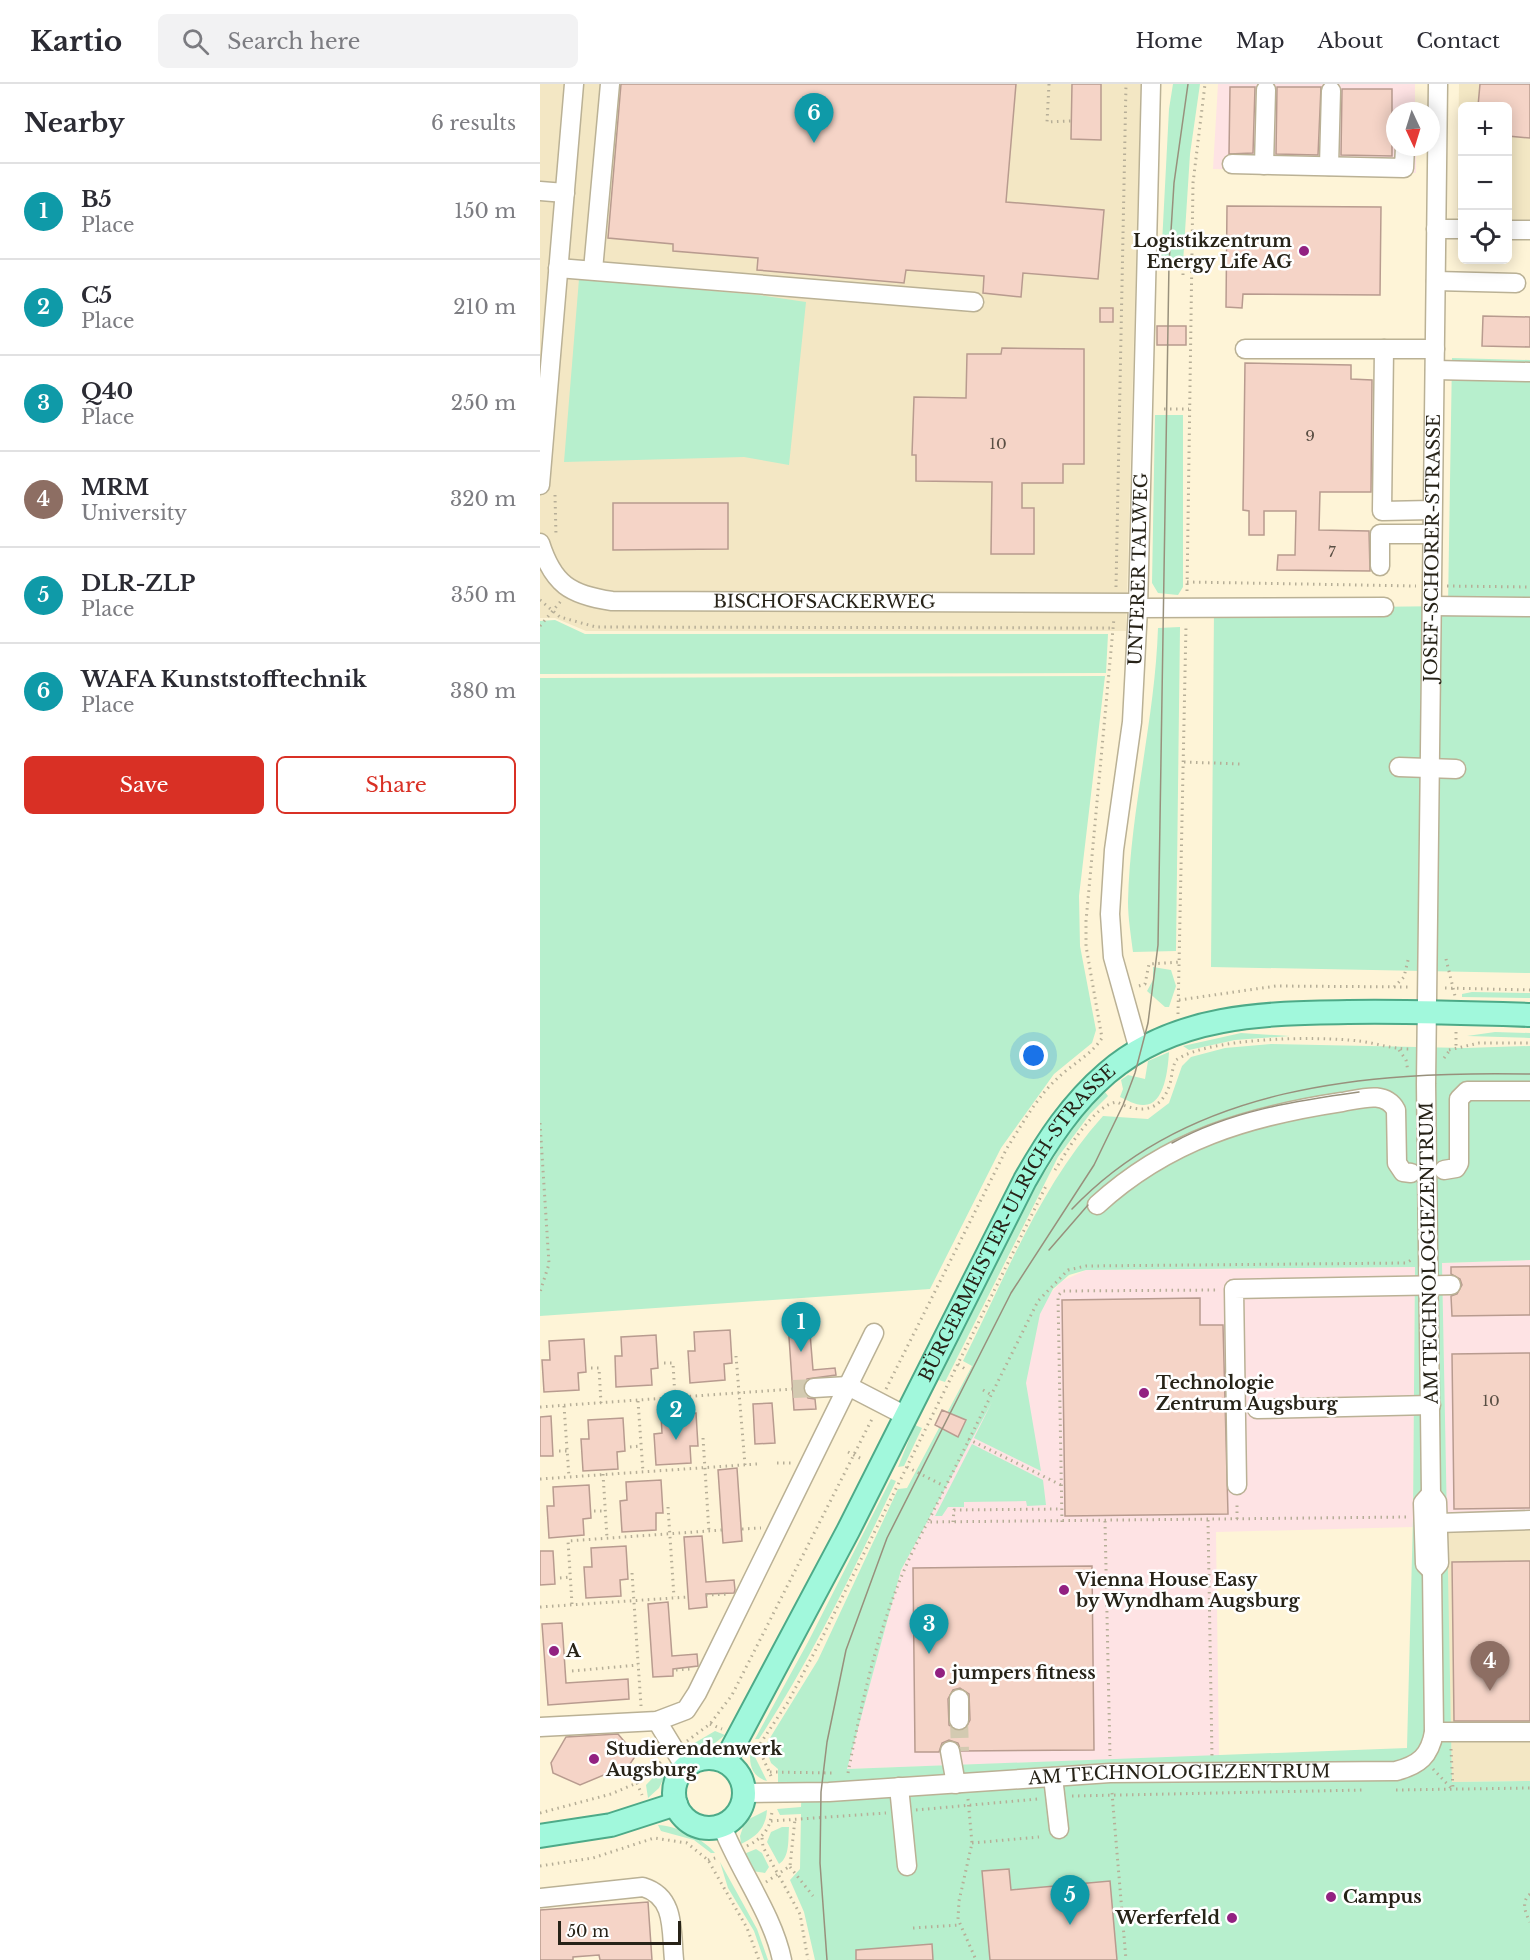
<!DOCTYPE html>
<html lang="en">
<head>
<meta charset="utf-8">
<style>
	:root { --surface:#fff; --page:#f2f2f3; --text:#2b2b33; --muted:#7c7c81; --line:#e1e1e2; --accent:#d93025 }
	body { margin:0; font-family:"Libre Baskerville",serif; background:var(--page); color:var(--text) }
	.controls { position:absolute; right:18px; top:18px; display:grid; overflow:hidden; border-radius:9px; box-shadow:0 3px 15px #0003 }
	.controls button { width:54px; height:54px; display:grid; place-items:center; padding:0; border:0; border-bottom:2px solid var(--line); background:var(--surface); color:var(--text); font:30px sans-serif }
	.compass { position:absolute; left:846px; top:18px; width:54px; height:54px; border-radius:50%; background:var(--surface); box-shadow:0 3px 15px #0003; rotate:176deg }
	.scale { position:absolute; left:18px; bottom:15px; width:123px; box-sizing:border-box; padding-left:6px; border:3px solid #272318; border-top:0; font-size:16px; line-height:21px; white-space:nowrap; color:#272318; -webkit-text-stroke:4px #fff; paint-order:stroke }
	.you { position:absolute; left:494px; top:972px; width:21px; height:21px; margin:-15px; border:4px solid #fff; border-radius:50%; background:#1a73e8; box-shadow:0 0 0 9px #1a73e833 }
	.badge { display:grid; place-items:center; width:39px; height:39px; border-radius:50%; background:var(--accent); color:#fff; font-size:20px; font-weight:700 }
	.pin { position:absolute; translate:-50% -50px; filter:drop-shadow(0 2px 3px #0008) }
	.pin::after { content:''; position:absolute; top:32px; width:21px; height:18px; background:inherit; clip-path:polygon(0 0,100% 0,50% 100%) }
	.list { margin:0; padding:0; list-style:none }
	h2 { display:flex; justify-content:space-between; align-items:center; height:78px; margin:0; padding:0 24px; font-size:26px }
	h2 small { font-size:20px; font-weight:400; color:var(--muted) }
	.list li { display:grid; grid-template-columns:39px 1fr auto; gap:18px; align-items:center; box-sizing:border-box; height:96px; padding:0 24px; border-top:2px solid var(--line) }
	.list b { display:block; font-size:22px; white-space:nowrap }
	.list p { margin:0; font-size:20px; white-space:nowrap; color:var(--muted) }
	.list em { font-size:20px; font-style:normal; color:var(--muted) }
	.actions { display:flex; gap:12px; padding:18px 24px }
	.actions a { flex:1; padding:14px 0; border:2px solid var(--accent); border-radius:9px; text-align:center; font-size:21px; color:var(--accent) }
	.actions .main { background:var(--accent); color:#fff }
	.icon { flex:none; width:33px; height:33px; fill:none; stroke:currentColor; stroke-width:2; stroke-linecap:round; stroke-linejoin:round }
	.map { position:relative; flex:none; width:990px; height:1876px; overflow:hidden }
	header { display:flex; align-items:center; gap:36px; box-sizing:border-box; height:84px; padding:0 30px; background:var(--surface); border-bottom:2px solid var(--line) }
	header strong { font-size:28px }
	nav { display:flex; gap:33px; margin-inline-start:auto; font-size:21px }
	.search { width:420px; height:54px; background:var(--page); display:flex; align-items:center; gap:15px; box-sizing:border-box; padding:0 21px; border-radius:9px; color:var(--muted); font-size:22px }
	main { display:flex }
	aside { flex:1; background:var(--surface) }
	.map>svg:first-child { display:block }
	.commercial { fill:#fee3e4 }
	.built { fill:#f3e7c4 }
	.green { fill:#b7efcd; fill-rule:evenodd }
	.building { fill:#f5d4c7; stroke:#b89b8f; stroke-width:1.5; fill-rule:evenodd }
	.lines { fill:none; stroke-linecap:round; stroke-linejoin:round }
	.minor-tunnel { stroke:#d3cab1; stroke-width:18; stroke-dasharray:18 9; stroke-linecap:butt }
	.minor-casing { stroke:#bab195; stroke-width:21 }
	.major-casing { stroke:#4daa88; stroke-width:26 }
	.path { stroke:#b6ae97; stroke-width:3; stroke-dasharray:1.5 4.5; stroke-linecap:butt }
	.minor { stroke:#fff; stroke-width:18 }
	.major { stroke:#a1f8dc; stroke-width:22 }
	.tram { stroke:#98907c; stroke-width:1.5 }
	.poi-dot { fill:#922181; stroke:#fff; stroke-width:2 }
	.labels { text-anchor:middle; stroke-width:5; stroke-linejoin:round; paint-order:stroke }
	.number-label { font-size:15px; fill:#5a4f44 }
	.poi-label { font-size:18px; font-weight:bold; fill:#272318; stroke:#fff; text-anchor:start }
	.street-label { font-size:18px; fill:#272318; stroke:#fff }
</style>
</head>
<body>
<header>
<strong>Kartio</strong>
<div class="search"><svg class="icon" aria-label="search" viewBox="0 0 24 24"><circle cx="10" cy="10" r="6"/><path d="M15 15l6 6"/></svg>Search here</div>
<nav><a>Home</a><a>Map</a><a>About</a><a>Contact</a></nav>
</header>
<main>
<aside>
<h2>Nearby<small>6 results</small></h2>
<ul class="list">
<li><span class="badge" style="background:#0f9aa8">1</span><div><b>B5</b><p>Place</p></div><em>150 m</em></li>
<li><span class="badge" style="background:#0f9aa8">2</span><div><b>C5</b><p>Place</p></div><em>210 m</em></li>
<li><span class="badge" style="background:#0f9aa8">3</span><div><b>Q40</b><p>Place</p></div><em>250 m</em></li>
<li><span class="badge" style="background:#8d6e63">4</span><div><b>MRM</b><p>University</p></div><em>320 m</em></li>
<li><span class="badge" style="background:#0f9aa8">5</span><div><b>DLR-ZLP</b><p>Place</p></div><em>350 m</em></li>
<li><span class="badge" style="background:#0f9aa8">6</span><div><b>WAFA Kunststofftechnik</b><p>Place</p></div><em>380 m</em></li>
</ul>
<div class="actions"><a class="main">Save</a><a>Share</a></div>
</aside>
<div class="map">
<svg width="990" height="1876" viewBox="0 0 990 1876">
	<rect width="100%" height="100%" fill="#fef4d7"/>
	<path class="commercial" d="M678,0H875V27H855V63H876V89L673,85Z
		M990,1176V1436L906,1439L902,1179Z
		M875,1183L873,1443L676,1448L679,1672L306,1685L361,1486L507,1213L522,1197L546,1186Z"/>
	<path class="built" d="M0,0H601L586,547H46L15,534H0Z
		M919,0H990V156H968V22H922V133H917Z
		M990,1436V1697L912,1698L906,1439Z"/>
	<path class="green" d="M633,0H660L650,70L643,179H621L629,25Z
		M39,195L219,211L266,218L249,381L204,373L24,378Z
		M912,274L990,276V889L671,883L674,525L908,522Z
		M615,331H643V503L638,511L618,509L612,499Z
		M15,536L45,550H568L566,589L0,590V537Z
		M640,543L636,867L593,868C591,852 588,834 588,818C590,726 615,636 618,544Z
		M565,592L539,812L540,862L556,946L552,959L514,990L461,1064L390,1205L0,1232V594Z
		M613,883L631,886L636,902L629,923H625L607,907L613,896Z
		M932,908L990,909V914L922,913V910Z
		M955,948L990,949V954L927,952Z
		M701,949L750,952L695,956L649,966L643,962Z
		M731,960L925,964L990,962V1176L902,1179L912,1698L990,1697V1876H275L264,1828L250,1796L260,1785L261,1730L240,1731L237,1725L261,1723L262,1700L238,1699V1685L231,1679L225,1662L278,1576L358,1405L367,1404L432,1282L423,1277C465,1194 500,1102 563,1032L608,1035L629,1019L642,982L651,973L685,964ZM875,1183L873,1433L867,1664L307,1685L361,1486L452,1318L434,1354L501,1387L486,1299L500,1230L513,1205L529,1191L546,1186Z
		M629,968C628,984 625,1022 603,1021C595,1021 587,1016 580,1013L583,1005L581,996L588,991L605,995L608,977Z
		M565,1008L568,1012L550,1030L518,1073L405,1298L399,1296L421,1247L425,1243L500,1093C506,1090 523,1056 530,1046C541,1032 553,1020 565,1008Z
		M375,1341L382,1344L364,1382L358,1383Z
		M432,1360L503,1396L506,1421L487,1422L486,1417L424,1418V1423H408L402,1432H395Z
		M351,1395L356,1397C314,1485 272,1574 219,1655H215L268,1558Z
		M175,1647L185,1651L175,1659L148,1666L146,1664Z
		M211,1665L227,1697C212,1693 208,1680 211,1665Z
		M127,1679L130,1681L119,1704L108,1714L106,1701Z
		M227,1726C226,1744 216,1753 201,1760L200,1752L205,1737Z
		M118,1741C135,1741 164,1755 175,1769H171L154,1756L121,1747Z
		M242,1743H249C248,1755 250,1773 239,1780L227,1758L231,1748Z
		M216,1765L222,1769L229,1783L225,1789L212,1787L204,1770Z
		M180,1778L217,1845L228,1876H224L214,1847L188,1804Z"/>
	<path class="building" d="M81,0H476L466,118L564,126L558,195L483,189L481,213L443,209L444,192L366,186L364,199L217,186L218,174L133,167V160L68,154Z
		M532,0H561V56L531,55Z
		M940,0H990V54L968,52V22H938Z
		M690,3H715L713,69L689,70Z
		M737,3H781L778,71L736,70Z
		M802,5H852V72L801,71Z
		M687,122L841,123L840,211L703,210L702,224L686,223Z
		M560,224H573V238H560Z
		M943,232L990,233V263L942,262Z
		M617,242H646V261H617Z
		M462,264L544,265V380H523V399H482V424H494V470H451L452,398L376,397V371H372L374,313L426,314L427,270H461Z
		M705,279L811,281V295L832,296L831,408H780L779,446L829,447L830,487L737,486L738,471H755L756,427H724V451H709V427L703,426Z
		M73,419H188V465L73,466Z
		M990,1182V1231L912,1232L911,1212L917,1210L922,1201L920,1195L911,1190V1183Z
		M660,1214V1241H683L688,1430L525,1432L522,1216Z
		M269,1237L273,1286L295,1284L296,1291L267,1295L263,1305L268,1314L275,1315L276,1325L254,1326L248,1239Z
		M190,1246L192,1279L184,1280L185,1296L150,1299L148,1267H155L154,1248Z
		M116,1251L118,1284L111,1285L112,1301L76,1303L75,1272H82L81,1253Z
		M44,1255L46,1288L38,1289L39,1306L4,1308L2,1276H10L9,1257Z
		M990,1269V1424L914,1425L912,1270Z
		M232,1319L235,1359L215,1360L213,1320Z
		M402,1326L426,1336L418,1353L395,1341Z
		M156,1329L158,1362H150L151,1379L116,1381L114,1350L122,1349L121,1331Z
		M11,1332L13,1372H0V1333Z
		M83,1334L85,1367L77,1368L78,1385L43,1387L41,1355H49L48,1336Z
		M197,1384L202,1457L183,1459L178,1386Z
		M121,1396L123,1429H116V1446L82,1448L80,1417L87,1416L86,1398Z
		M49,1401L51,1434L43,1435L44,1451L9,1454L7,1422H14L13,1403Z
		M162,1452L166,1498L194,1496L195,1506L194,1509L166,1510L167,1523L149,1525L144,1453Z
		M86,1462L88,1495L80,1496L81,1512L46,1514L44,1483H52L51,1464Z
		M0,1467H13L15,1500L0,1501Z
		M990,1477V1637H914L912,1478Z
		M552,1482L554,1666L421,1667L418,1659L409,1656L402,1659L399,1668H375L373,1484ZM420,1604L429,1610L430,1636L425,1645L418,1647L409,1641L408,1615L413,1606Z
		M128,1518L132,1572L157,1570L158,1582L133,1585V1592L113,1593L108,1520Z
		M22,1539L26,1599L88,1595L89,1615L8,1621L2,1540Z
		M78,1650L94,1669V1674L90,1680L40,1701L13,1689L11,1679L26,1653Z
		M469,1785L471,1806L570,1797L577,1876H450L442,1787Z
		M108,1818L112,1876H60L59,1871L33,1873V1876H0V1826Z
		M392,1860L393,1876H316V1866Z"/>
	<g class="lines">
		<path class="minor-tunnel" d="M253,1305L274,1304
			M419,1636L420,1667"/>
		<defs>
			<g id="minor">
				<path d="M692,80L864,84L865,63"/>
				<path d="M724,81L726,6"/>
				<path d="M789,82L791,7"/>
				<path d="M0,107L25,109"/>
				<path d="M896,145H922"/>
				<path d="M968,146H990"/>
				<path d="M18,184L434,218"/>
				<path d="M53,186L70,0"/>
				<path d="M896,197L976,199"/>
				<path d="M705,265H895"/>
				<path d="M844,265L842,427L892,426"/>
				<path d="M895,286L990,288"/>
				<path d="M0,401L34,0"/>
				<path id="s1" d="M0,459C13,500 30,511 72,517L598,519"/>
				<path d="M840,482V450H892"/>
				<path d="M892,522L990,523"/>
				<path d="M598,524L844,523"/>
				<path d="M859,683L916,685"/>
				<path id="s2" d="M599,966L573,873L570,830L574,766L592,638L598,524L611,0"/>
				<path d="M904,1086L916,1084L919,1079V1015L927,1007H990"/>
				<path d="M557,1121C628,1056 709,1032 802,1018C821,1015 845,1006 856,1026L857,1079L863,1088L871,1089"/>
				<path d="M274,1304L308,1302L366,1332"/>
				<path d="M717,1325L891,1321"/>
				<path d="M697,1401L694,1205L911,1201"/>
				<path d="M891,1410L883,1419L885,1480L892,1487"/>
				<path d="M898,1439L990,1436"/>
				<path d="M419,1615V1636"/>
				<path d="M117,1637L145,1683"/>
				<path d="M0,1643L117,1637L146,1626L157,1609L334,1249"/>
				<path d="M894,1648H990"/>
				<path d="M410,1667L416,1700"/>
				<path d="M513,1693L519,1745"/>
				<path d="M359,1703L367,1782"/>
				<path id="s3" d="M204,1709L289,1708L570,1689L856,1687C879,1681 890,1672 894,1648L892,1487L899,1479L897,1418L891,1410L886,1000L898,0"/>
				<path d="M182,1742C199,1786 233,1831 242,1876"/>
				<path d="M0,1814L103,1803C136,1813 131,1847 134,1876"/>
			</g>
			<g id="major">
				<circle cx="169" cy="1709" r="35"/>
				<path id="s4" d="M186,1676L308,1447L485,1096C507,1057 532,1019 567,989C634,931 725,929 808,928C869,927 929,929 990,931"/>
				<path d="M0,1752L71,1741L136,1720"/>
			</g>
		</defs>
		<use href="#minor" class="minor-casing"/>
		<use href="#major" class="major-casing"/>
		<path class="path" d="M509,0L507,38L531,37
			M623,179L652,178
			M643,191V179
			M624,325H649
			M15,411L16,452
			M647,498L876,502
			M907,502L990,503
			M576,503L586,0
			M647,507L653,99L665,0
			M0,516L20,533L56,543L573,544
			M0,542L21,517
			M644,678L701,680
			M906,875L915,912
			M599,902L605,900L609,880L641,878
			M854,903L864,893L869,872
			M905,904L990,906
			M639,916L736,902L871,903
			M638,930L646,541
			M916,948V964
			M859,966L866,976L868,987
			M909,966L939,959H990
			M904,974L910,966
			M0,1039L9,1180L0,1208
			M515,1086C527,1067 553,1021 577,1018C600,1030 621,1028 630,1000C632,992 632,984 636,976C670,953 777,952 819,957C836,959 851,965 869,965
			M196,1272L205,1381
			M124,1279H133L135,1313
			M418,1280L425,1285
			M51,1284H59L61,1319
			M346,1305L467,1064C483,1039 498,1011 520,992C534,979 552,970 562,954L546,862V837L574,534
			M443,1306L450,1310
			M98,1317L103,1388
			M24,1322L29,1393
			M0,1323L253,1305
			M163,1354L169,1448
			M428,1355L521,1401
			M90,1363L101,1362
			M19,1367H27
			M308,1368L322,1375
			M237,1379H253
			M367,1383L404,1402
			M63,1390L67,1454
			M0,1395L217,1380
			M128,1423L134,1513
			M54,1427H65
			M866,1433L388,1438L498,1217L528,1186L546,1182L866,1179L873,1175
			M697,1435V1418
			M668,1436L672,1673
			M565,1437L570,1672
			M413,1438L414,1426L521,1425
			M522,1438L518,1212L522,1207L679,1206
			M202,1445L221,1444
			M92,1489L101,1622
			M20,1494L30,1493
			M166,1511L189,1510
			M32,1520L28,1457L182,1446
			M0,1523L148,1513
			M136,1586L150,1585
			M32,1587L98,1581
			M170,1640L182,1645
			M147,1657L170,1640L192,1611L333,1333
			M911,1665L913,1705
			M893,1685L911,1704
			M230,1688L292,1689
			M308,1689C325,1601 344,1516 388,1438
			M231,1692L218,1663L248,1618L282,1554L507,1100
			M97,1699L102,1711
			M856,1706L990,1704
			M572,1709L586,1876
			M532,1712L822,1706
			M428,1715L432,1759L419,1817L418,1835L436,1876
			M376,1726L498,1715
			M0,1729L71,1710L97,1699L123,1676
			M231,1737L346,1729
			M222,1754L223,1763L260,1830L268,1876
			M432,1759L499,1753
			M207,1762C223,1754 231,1744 232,1726
			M168,1776L179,1773
			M0,1782L53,1774L114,1754L147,1759L168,1776L207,1844L219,1876
			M250,1783L273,1812
			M226,1798L250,1782L255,1735
			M990,1810C981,1818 985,1828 990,1838
			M373,1844L419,1841"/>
		<use href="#minor" class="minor"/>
		<use href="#major" class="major"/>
		<path class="tram" d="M632,1059C690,1027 754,1017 819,1008
			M532,1125C650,1001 828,987 990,990
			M509,1166L548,1121
			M287,1876L280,1779L281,1708L287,1658L306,1566L347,1454L471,1209L554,1081L583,1021L595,989L608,939L618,861L629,179L634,99L648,0"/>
	</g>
	<g class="poi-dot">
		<circle cx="764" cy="167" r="6"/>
		<circle cx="604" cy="1309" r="6"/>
		<circle cx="524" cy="1506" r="6"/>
		<circle cx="14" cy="1567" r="6"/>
		<circle cx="400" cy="1589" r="6"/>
		<circle cx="54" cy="1675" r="6"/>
		<circle cx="791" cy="1813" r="6"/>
		<circle cx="692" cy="1834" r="6"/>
	</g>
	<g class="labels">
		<g class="number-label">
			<text x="770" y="357">9</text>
			<text x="458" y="365">10</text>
			<text x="792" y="473">7</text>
			<text x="951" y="1322">10</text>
		</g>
		<g class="poi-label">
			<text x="752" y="163" text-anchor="end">Logistikzentrum<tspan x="752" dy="21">Energy Life AG</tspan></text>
			<text x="616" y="1305">Technologie<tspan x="616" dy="21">Zentrum Augsburg</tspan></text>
			<text x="536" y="1502">Vienna House Easy<tspan x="536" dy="21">by Wyndham Augsburg</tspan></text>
			<text x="26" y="1573">A</text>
			<text x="412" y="1595">jumpers fitness</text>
			<text x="66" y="1671">Studierendenwerk<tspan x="66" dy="21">Augsburg</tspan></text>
			<text x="803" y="1819">Campus</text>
			<text x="680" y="1840" text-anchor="end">Werferfeld</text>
		</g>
		<g class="street-label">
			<text dy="6" stroke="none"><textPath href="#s3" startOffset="1900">JOSEF-SCHORER-STRASSE</textPath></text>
			<text dy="6" stroke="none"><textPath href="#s2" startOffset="486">UNTERER TALWEG</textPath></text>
			<text dy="6" stroke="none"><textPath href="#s1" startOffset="312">BISCHOFSACKERWEG</textPath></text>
			<text dy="6" stroke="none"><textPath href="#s4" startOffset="612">BÜRGERMEISTER-ULRICH-STRASSE</textPath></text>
			<text transform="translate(889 1169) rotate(-91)" y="6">AM TECHNOLOGIEZENTRUM</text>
			<text dy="6" stroke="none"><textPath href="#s3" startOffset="436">AM TECHNOLOGIEZENTRUM</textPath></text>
		</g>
	</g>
</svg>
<div class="controls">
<button>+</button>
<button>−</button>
<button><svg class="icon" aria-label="locate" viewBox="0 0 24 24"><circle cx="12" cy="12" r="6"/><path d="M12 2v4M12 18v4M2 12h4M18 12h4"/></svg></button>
</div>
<svg class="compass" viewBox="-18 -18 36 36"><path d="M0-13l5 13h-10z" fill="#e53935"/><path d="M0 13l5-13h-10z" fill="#7c7c81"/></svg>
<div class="scale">50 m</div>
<div class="you"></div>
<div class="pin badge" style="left:261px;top:1268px;background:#0f9aa8">1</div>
<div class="pin badge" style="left:136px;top:1356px;background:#0f9aa8">2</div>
<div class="pin badge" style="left:389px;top:1570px;background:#0f9aa8">3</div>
<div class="pin badge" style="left:950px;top:1607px;background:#8d6e63">4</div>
<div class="pin badge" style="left:530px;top:1841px;background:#0f9aa8">5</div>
<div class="pin badge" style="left:274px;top:59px;background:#0f9aa8">6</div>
</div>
</main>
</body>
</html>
